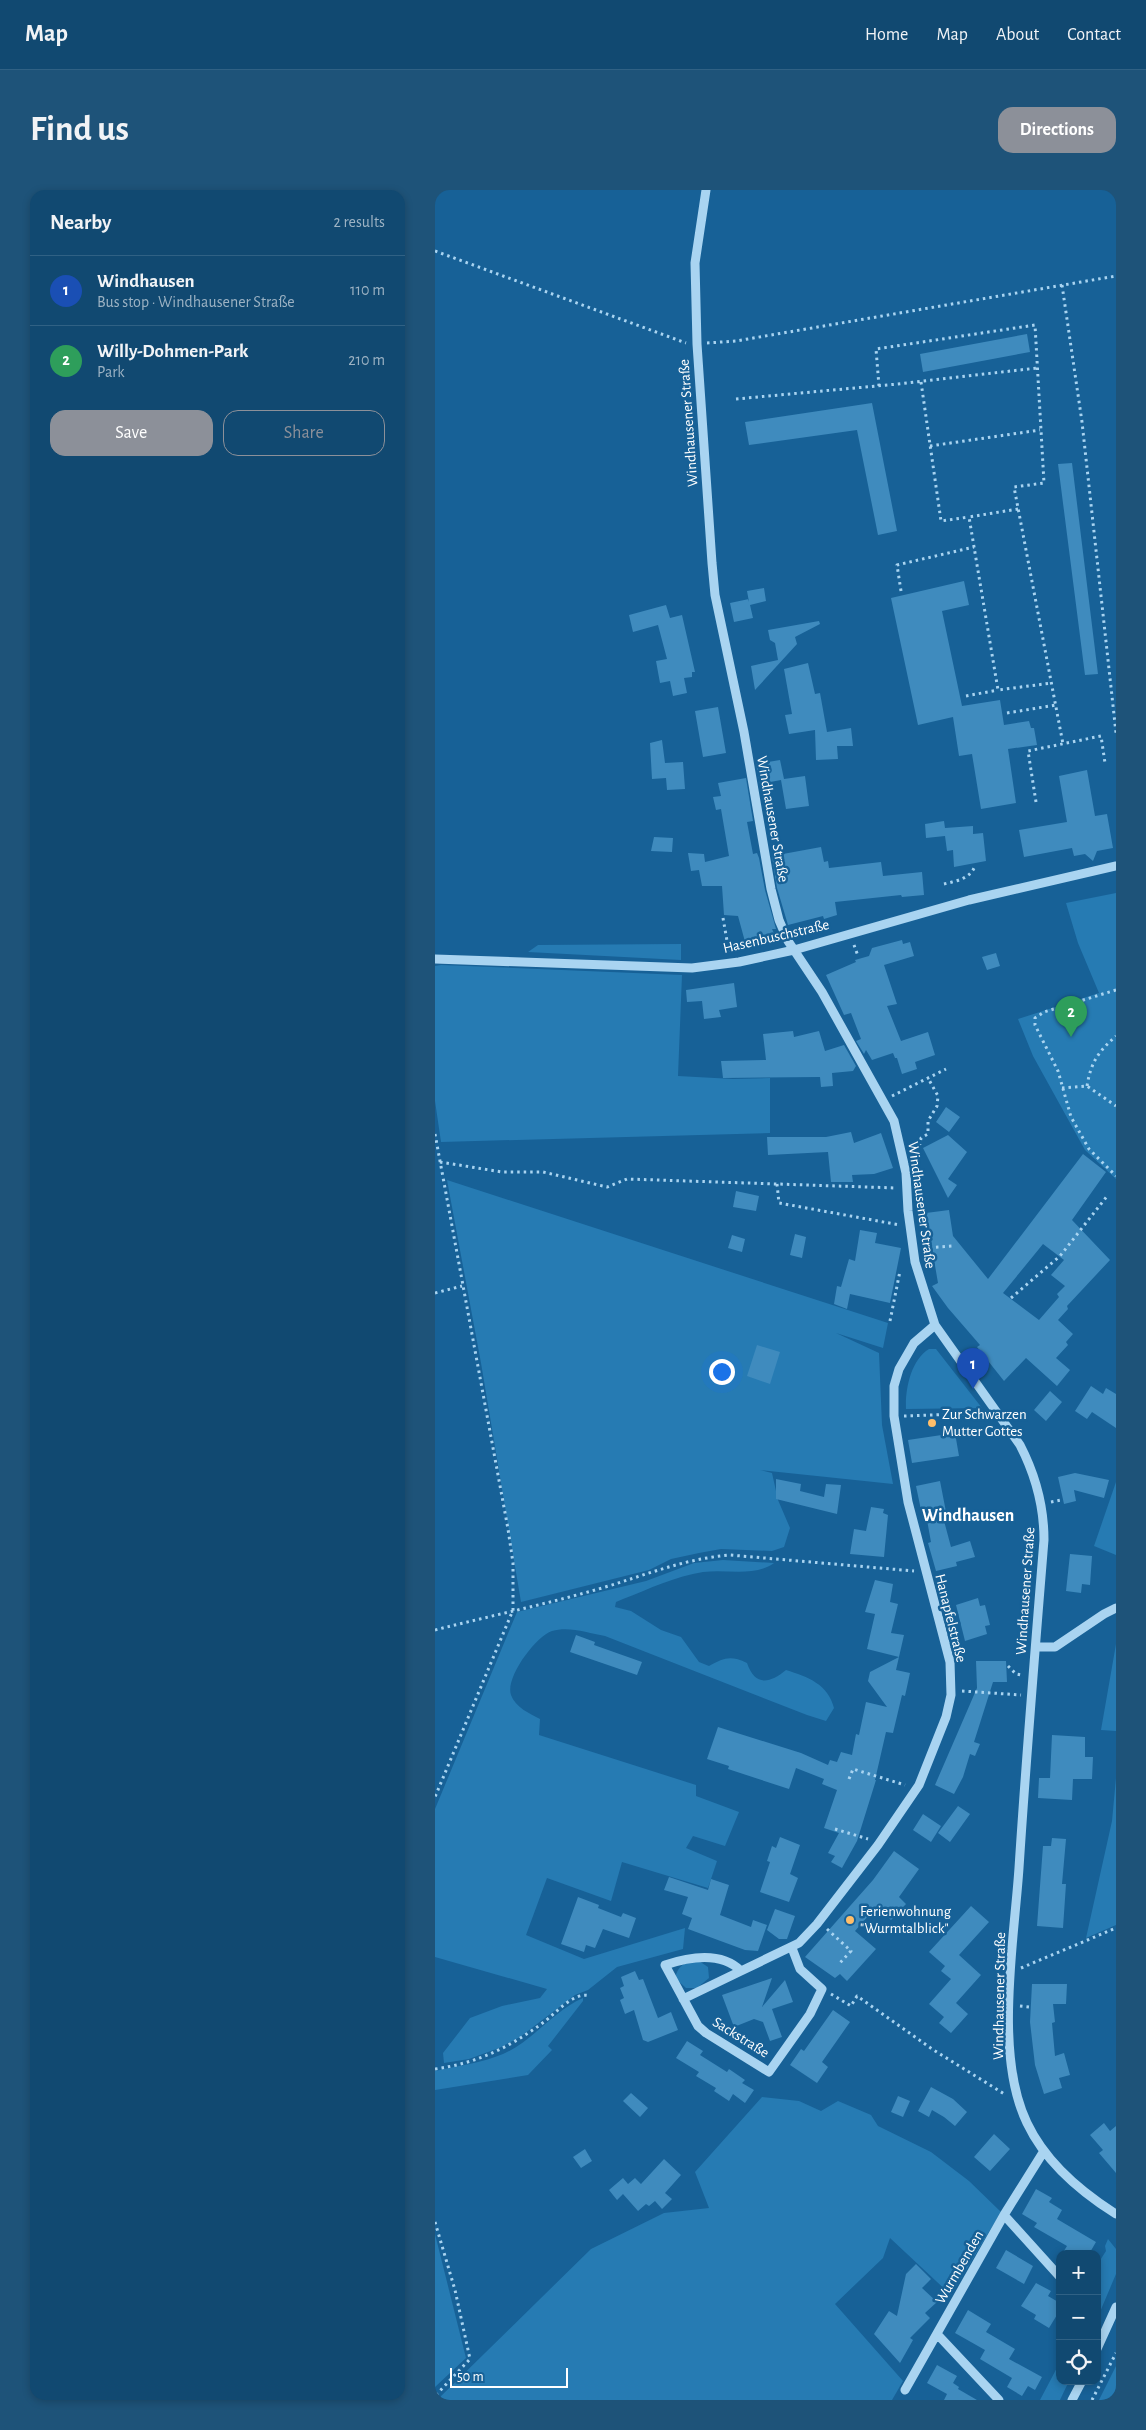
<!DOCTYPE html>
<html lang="en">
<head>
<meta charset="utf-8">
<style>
	:root { --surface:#114971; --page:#1e5379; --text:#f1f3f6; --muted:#9cb2c3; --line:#306184; --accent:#8c9099 }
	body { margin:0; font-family:"Alegreya Sans",sans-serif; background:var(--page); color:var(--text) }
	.controls { position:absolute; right:15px; bottom:15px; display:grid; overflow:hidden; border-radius:10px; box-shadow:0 2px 8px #0003 }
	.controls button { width:45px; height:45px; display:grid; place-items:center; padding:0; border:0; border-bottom:1px solid var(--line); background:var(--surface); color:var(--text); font:25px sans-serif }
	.scale { position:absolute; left:15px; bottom:12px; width:118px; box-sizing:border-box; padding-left:5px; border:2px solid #fff; border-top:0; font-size:14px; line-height:18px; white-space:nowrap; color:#fff; -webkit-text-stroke:4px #176197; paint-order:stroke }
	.you { position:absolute; left:286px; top:1181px; width:18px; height:18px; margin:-12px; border:4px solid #fff; border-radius:50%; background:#1a73e8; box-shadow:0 0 0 8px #1a73e833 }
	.badge { display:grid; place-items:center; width:32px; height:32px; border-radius:50%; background:var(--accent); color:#fff; font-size:16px; font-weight:700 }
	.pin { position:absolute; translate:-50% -41px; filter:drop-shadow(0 1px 2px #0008) }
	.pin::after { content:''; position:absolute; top:26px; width:18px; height:15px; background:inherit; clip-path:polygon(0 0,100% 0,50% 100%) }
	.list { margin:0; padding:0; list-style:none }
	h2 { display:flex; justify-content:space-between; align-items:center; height:65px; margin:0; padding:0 20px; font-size:21px }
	h2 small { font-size:16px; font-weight:400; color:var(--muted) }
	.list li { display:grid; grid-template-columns:32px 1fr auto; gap:15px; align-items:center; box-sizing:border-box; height:70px; padding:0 20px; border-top:1px solid var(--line) }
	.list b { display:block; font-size:19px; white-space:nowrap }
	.list p { margin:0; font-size:16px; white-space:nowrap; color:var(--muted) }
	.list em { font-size:16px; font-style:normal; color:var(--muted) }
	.actions { display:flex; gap:10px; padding:15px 20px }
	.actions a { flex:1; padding:11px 0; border:1px solid var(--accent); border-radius:15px; text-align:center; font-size:18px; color:var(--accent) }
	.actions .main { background:var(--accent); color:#fff }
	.icon { flex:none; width:28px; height:28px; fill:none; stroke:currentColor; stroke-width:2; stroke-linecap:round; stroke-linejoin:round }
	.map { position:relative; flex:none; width:681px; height:2210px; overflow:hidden; border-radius:15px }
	header { display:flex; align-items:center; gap:30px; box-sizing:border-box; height:70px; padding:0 25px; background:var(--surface); border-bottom:1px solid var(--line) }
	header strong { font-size:24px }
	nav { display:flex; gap:28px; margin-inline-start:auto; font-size:18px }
	.intro { display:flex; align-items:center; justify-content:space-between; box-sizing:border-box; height:120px; padding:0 30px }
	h1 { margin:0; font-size:35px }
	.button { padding:12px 22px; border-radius:15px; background:var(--accent); color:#fff; font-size:18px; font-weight:700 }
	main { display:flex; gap:30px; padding:0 30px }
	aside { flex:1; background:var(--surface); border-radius:15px; box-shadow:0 2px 8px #0003 }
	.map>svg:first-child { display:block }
	.green { fill:#267bb3 }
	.building { fill:#3f8bbe; fill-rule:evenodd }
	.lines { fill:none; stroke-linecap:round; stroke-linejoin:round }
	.path { stroke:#a9d4f1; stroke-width:3; stroke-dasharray:2.5 4; stroke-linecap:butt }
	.minor { stroke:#a9d4f1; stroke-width:9 }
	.poi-dot { fill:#ffbe6a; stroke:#176197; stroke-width:2 }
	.labels { text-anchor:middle; stroke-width:5; stroke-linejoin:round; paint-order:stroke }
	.street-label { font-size:15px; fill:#fff; stroke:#176197 }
	.poi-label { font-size:15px; fill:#fff; stroke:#176197; text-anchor:start }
	.quarter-label { font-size:18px; font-weight:bold; fill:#fff; stroke:#176197 }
</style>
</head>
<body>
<header>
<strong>Map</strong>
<nav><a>Home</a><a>Map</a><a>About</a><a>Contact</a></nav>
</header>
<div class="intro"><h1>Find us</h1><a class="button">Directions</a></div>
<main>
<aside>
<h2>Nearby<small>2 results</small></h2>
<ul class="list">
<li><span class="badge" style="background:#1a4fb4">1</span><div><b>Windhausen</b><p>Bus stop · Windhausener Straße</p></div><em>110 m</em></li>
<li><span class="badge" style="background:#2e9e5b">2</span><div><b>Willy-Dohmen-Park</b><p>Park</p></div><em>210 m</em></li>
</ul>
<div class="actions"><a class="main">Save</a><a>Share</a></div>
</aside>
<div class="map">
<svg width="681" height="2210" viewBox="0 0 681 2210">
	<rect width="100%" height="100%" fill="#176197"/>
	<path class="green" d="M681,703V989L650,960L598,866L583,829L664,803L643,753L631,713Z
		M246,754V770L93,762L103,755Z
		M6,775L247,785L243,886L298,889L335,888V943L6,952L0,911V776Z
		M12,990L453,1133L448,1158L401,1143L444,1163L447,1235L458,1294L325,1280L337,1283L343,1310L355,1338L349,1357L337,1361L286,1359L264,1363L236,1369L214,1380L86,1412L46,1173Z
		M494,1159H501L547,1218L471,1219C470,1199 476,1170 494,1159Z
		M681,1292V1365L659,1356Z
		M288,1370L339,1373C320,1387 292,1379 268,1382C241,1386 214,1399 188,1409L181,1412L180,1417L196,1421L226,1440L246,1447L264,1472L274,1476C289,1468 295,1465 312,1473C320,1496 334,1494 351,1480C373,1487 393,1494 399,1518L391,1531L372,1525L170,1446C153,1443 134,1436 117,1441C100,1447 70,1488 76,1505C80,1517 95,1524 105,1529L104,1545L261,1595V1606L304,1622L290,1656L258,1646L251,1658L282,1671L273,1698L187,1672L176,1711L112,1688L91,1745L149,1769L250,1738L248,1759L182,1777L153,1800L140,1805L85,1847L64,1858L34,1869L9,1873L8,1863L35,1828L67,1816L105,1808L112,1799L0,1767V1619L82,1422L211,1391L259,1373Z
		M681,1454V1541L666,1540Z
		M681,1588V1735L651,1748L677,1631Z
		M264,1771L273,1777L274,1788L262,1798H251L240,1788C244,1774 250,1772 264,1771Z
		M148,1808V1811L113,1856L117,1860L93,1885L0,1900V1881C22,1876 47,1873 68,1864C98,1851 118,1821 148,1808Z
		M327,1907L364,1911L386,1921L403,1911L436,1925L443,1936L496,1962L534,1991L566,2022L516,2105L455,2048L448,2068L400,2114L468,2191L457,2210H2L156,2059L229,2023L274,2018L260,1982Z
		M0,2044L31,2168L0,2197Z
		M673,2049L681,2059V2084L662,2129V2075L671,2061L670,2056Z
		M625,2172V2191H634L625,2210H605Z
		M681,2176V2210H664Z"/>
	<path class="building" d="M592,144L595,162L488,182L485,164Z
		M437,213L462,341L443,345L422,240L314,255L310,232Z
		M637,273L663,484L650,485L623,274Z
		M529,391L534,415L507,421L527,516L565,510L569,535L594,531L596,538H599L602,555L573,559L581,613L546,619L537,564L524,566L518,527L483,535L456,408Z
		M329,398L331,411L315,415L318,428L299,432L295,413L314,409V412L312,401Z
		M231,415L235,428L247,425L260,482H257V487L249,488L252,503L238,506L235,491L225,493L221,471L232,469L223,435L198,442L194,425Z
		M384,431L385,434L360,447L362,454L320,500L316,476L343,470L340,453L335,450L333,440Z
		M373,473L380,504L385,503L392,542L416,538L418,556H402L403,569L381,570L380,540L354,544L350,525L357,524L349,479Z
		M283,517L291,563L268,567L260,521Z
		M227,550L230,573L248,572L250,599L232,600L231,588L217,589L215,553Z
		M345,570L349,589L370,586L374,616L351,619L346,590L325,594L321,574Z
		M652,580L660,626L672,624L678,658L662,661L658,671L650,664L639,666L637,658L589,667L584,640L632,632L624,586Z
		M311,588L318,631L312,632L318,664L322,663L324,668L330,700L341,739H337L343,752L312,759L303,726L289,725L287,696H267L264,680L256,681L253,663L269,664L270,672L294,666L286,619L281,620L278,607L286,606L283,593Z
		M509,631L510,638L538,636V644L548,643L551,671L519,677L518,660L512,661L510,646L491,648L490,634Z
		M219,647L238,648L237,662L216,661Z
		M386,657L389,672L393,671L394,678L446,672L448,686L487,682L489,705L467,707L466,705L400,712L402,725L389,729L388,726L353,735L342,698L337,666Z
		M467,750L468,754L475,752L479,766L449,775L462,814L452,816L466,851L493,842L500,865L480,872L482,879L467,884L462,868H460L458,863L437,870L431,860L429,864L421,851L426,849L416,823L409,825L391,785L421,772L420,770L434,766L437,758Z
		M561,763L565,776L552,780L547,767Z
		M299,793L302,817L284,820L286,827L269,829L267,811L252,812L251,800Z
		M358,841L359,847L384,841L390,861L409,855L421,876L418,881L397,883L398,896L386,897L385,887L288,888L286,871L331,870L328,844Z
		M511,917L525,927L514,942L501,932Z
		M416,942L419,953L446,943L458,978L439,984L417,985L418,992H396L393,962L333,965L332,947H391Z
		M513,945L532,962L513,989L522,995L513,1008L488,958Z
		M648,964L671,982L637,1030L675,1070L632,1116L633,1119L623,1130L638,1144L631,1152L633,1155L621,1168L635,1180L622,1196L591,1168L569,1191L542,1157L545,1155L513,1118L497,1096L503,1093L491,1023L514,1020L518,1046L553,1089ZM608,1054L629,1070L616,1085L630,1096L622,1104L624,1107L604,1130L568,1103Z
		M301,1001L324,1006L321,1021L298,1017Z
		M425,1040L442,1043L440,1053L466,1058L455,1113L415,1104L412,1119L399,1114L402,1096L406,1097L414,1069L420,1071Z
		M360,1044L371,1047L367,1068L355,1065Z
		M297,1045L310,1049L307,1062L293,1058Z
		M322,1155L345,1162L335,1194L312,1186Z
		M656,1196L668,1204L671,1198L681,1204V1238L657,1222L652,1229L640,1221Z
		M615,1201L627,1212L611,1231L599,1220Z
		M520,1243L524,1266L477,1273L473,1250Z
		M640,1283L674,1290L669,1308L639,1300L641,1311L629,1314L623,1287Z
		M341,1289L366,1294L365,1301L389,1307L391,1294L406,1295L402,1324L341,1309Z
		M505,1291L512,1327H508L516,1357L535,1351L540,1367L521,1372L522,1376L501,1381L493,1353L496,1352L490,1319L486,1320L481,1296Z
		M436,1317L449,1319L448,1323L453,1325L449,1367L415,1364L419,1339L431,1341Z
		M635,1364L657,1366L655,1395L647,1394L646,1403L631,1401Z
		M440,1390L458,1394L455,1412L463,1414L456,1443L469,1445L461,1480L475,1483L470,1506L467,1505L458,1543L451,1542L440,1590H441L422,1651L407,1678L396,1672L400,1666L393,1663L404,1643L389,1638L402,1600L387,1594L389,1589L361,1578L354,1599L293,1579L294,1576L272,1569L283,1537L366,1563L393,1575L395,1570L402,1572L406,1562L417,1565L421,1544L424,1545L431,1512L452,1517L433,1491L435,1482L464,1467L432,1459L440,1424L430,1422Z
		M543,1408L545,1416L550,1415L555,1435L550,1436L552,1444L530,1451L521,1415Z
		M141,1445L160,1452L159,1455L207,1472L202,1485L135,1462Z
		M541,1471H571L572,1492H558L539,1552L545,1554L540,1566L535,1564L528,1587L519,1604L500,1595L542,1498Z
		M617,1545L650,1547V1567H658L657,1589H638L637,1610L603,1608L604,1588H615Z
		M523,1616L535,1624L515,1652L503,1643Z
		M488,1624L506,1636L496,1652L478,1640Z
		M345,1647L365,1655L355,1684L363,1688L354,1712L325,1702L335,1672L332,1671L337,1656L341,1658Z
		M617,1648L631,1649L627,1694H631L628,1738L602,1736L608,1656H616Z
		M459,1661L484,1679L464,1707L471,1714L456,1730L442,1716L420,1741L441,1759L412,1791L405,1784L400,1788L370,1767L438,1690Z
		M234,1687L273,1700L276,1689L294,1695L285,1725L316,1737L318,1730L332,1735L323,1761L310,1760L253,1739L257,1728L247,1724L253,1707L229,1700Z
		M143,1707L164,1715L163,1718L186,1727L188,1723L201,1728L194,1748L168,1739L160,1758L151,1755L149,1762L126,1754Z
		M536,1716L554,1732L524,1765L546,1785L521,1813L533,1824L516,1843L504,1833L509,1827L494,1814L516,1789L506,1781L510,1776L494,1762Z
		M340,1719L360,1726L352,1749H344L332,1740Z
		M200,1781L204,1790L208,1789L223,1828L236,1822L243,1840L213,1852L208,1850L199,1820L190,1824L185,1810L189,1808L185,1798L189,1796L186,1787Z
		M337,1788L327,1817L350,1790L358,1812L337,1819L347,1847L335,1851L328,1832L319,1829L299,1837L287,1805Z
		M597,1794H632L631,1814H618L620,1832L617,1833L620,1866L629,1863L635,1885L624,1888L627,1898L609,1904L600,1875L595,1832Z
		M398,1820L415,1832L387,1872L393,1877L382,1893L355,1875L366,1859L369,1861Z
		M252,1851L268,1861L265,1865L292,1882L294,1879L310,1890L307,1893L319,1900L310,1913L298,1904L294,1911L279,1901L281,1898L261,1886L264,1882L241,1868Z
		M496,1897L518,1909L532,1922L520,1936L509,1927L497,1920L494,1927L483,1921Z
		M196,1903L213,1918L205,1927L188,1911Z
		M463,1906L475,1911L468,1927L456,1922Z
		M669,1933L675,1941L681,1936V1983L664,1963L668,1960L655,1945Z
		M559,1944L575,1959L555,1981L539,1967Z
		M150,1959L157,1971L146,1978L138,1967Z
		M229,1969L246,1985L230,2003L237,2009L227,2019L220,2011L214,2016L211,2014L203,2021L188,2004L182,2010L174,2000L188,1988L193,1994L200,1988L206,1994Z
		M601,1999L617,2008L614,2012L627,2020L622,2029L661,2052L654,2064H627L632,2056L599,2037L602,2033L587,2024Z
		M571,2060L598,2076L589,2094L561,2078Z
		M481,2074L496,2089L487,2098L502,2112L490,2123L495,2128L475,2148L478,2150L465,2173L439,2144L454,2121L462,2126L471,2084Z
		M601,2093L616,2101L613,2106L625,2113V2120L614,2138L599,2129L601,2125L586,2116Z
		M533,2120L556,2134L551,2142L580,2159L574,2169L607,2187L600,2200L593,2196L587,2206L572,2197L577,2188L545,2169L550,2160L520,2143Z
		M502,2175L522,2186L518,2193L524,2197L523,2199L542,2210H509L512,2204L492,2193Z"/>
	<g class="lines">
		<path class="path" d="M0,61L251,153
			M627,95L647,232L681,543
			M272,153L301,151L681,86
			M486,192L506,331L534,327
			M444,196L441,159L600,135L609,293L579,297L628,554
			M301,209L463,194L602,178
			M495,256L605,240
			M583,319L534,327L563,500L617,493
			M466,401L462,375L539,357
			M531,506L563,500
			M572,523L621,515
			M601,612L593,561L666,546L670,573
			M509,694C521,691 535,689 540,676
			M288,728L294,762
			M419,755L423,766
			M681,800L609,822L600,828V835L623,881L636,927L654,959L681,986
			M652,896C656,872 663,862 681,846
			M627,898L652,896L681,916
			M457,906L511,879
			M0,944L73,1339L78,1373V1420L0,1607
			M477,958L485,954L486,948L493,944V931L502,916L503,906L493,888
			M5,972L67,982H108L172,997L192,989L462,998
			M342,994L344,1013L465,1035
			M488,1058L518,1056
			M0,1103L27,1096
			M576,1108L625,1066L673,1005
			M455,1131L465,1081
			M469,1226L548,1223
			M616,1312L626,1310
			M0,1440C55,1426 112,1414 167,1398C211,1385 248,1369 295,1365L479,1381
			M573,1476L581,1484L586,1485
			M527,1501L586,1505
			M414,1589L418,1579L470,1595
			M400,1639L433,1649
			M392,1739L416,1761L403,1775
			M586,1778L681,1738
			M396,1804L416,1816L422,1806L497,1859L571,1905
			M585,1816L594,1817
			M0,1879C43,1873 75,1857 109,1832C121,1823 139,1801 155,1806
			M0,2032L20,2100L35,2169L0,2206
			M657,2210L681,2163"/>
		<path class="minor" d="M271,0L260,73L262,154L277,373L280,405L309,542L336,699L344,730L353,751L387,802L459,931L471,983L473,1021L480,1072L500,1135L585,1255C600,1284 609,1317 609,1350C600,1460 591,1569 584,1678C579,1752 559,1865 592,1933C610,1971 646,2002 681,2024
			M0,769L257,778L304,772L359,760L534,710L681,676
			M601,1457H620L669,1424L681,1418
			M357,1758L365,1779L387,1799L375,1824L334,1882L271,1843L263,1836L230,1775C254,1767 286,1761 306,1781L364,1753L382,1734L443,1655L484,1595L511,1527L516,1505L515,1472L473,1312L459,1226V1196L464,1179L479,1153L500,1135
			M248,1809L306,1781
			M569,2025L625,2087
			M502,2144L564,2210
			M662,2159L681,2117
			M470,2200L569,2025L609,1961
			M637,2210L647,2191"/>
	</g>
	<g class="poi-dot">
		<circle cx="497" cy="1233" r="5"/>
		<circle cx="415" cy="1730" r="5"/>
	</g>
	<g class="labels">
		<g class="street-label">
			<text transform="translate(253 233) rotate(-94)" y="5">Windhausener Straße</text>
			<text transform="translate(338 629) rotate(80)" y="5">Windhausener Straße</text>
			<text transform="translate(341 746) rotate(-13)" y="5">Hasenbuschstraße</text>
			<text transform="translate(487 1015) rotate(82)" y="5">Windhausener Straße</text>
			<text transform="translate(590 1401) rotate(-86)" y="5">Windhausener Straße</text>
			<text transform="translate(516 1428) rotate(76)" y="5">Hanapfelstraße</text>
			<text transform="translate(564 1806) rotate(-89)" y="5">Windhausener Straße</text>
			<text transform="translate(306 1847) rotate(32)" y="5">Sackstraße</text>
			<text transform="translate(524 2077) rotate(-60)" y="5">Wurmbenden</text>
		</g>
		<g class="poi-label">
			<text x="507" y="1229">Zur Schwarzen<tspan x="507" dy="17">Mutter Gottes</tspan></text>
			<text x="425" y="1726">Ferienwohnung<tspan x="425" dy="17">"Wurmtalblick"</tspan></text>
		</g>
		<g class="quarter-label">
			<text x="533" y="1331">Windhausen</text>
		</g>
	</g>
</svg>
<div class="controls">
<button>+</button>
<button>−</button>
<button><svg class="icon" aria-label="locate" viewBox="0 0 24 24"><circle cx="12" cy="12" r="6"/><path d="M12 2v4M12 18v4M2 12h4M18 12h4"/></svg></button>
</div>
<div class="scale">50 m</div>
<div class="you"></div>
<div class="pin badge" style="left:538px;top:1199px;background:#1a4fb4">1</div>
<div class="pin badge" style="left:636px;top:847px;background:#2e9e5b">2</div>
</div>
</main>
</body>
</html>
